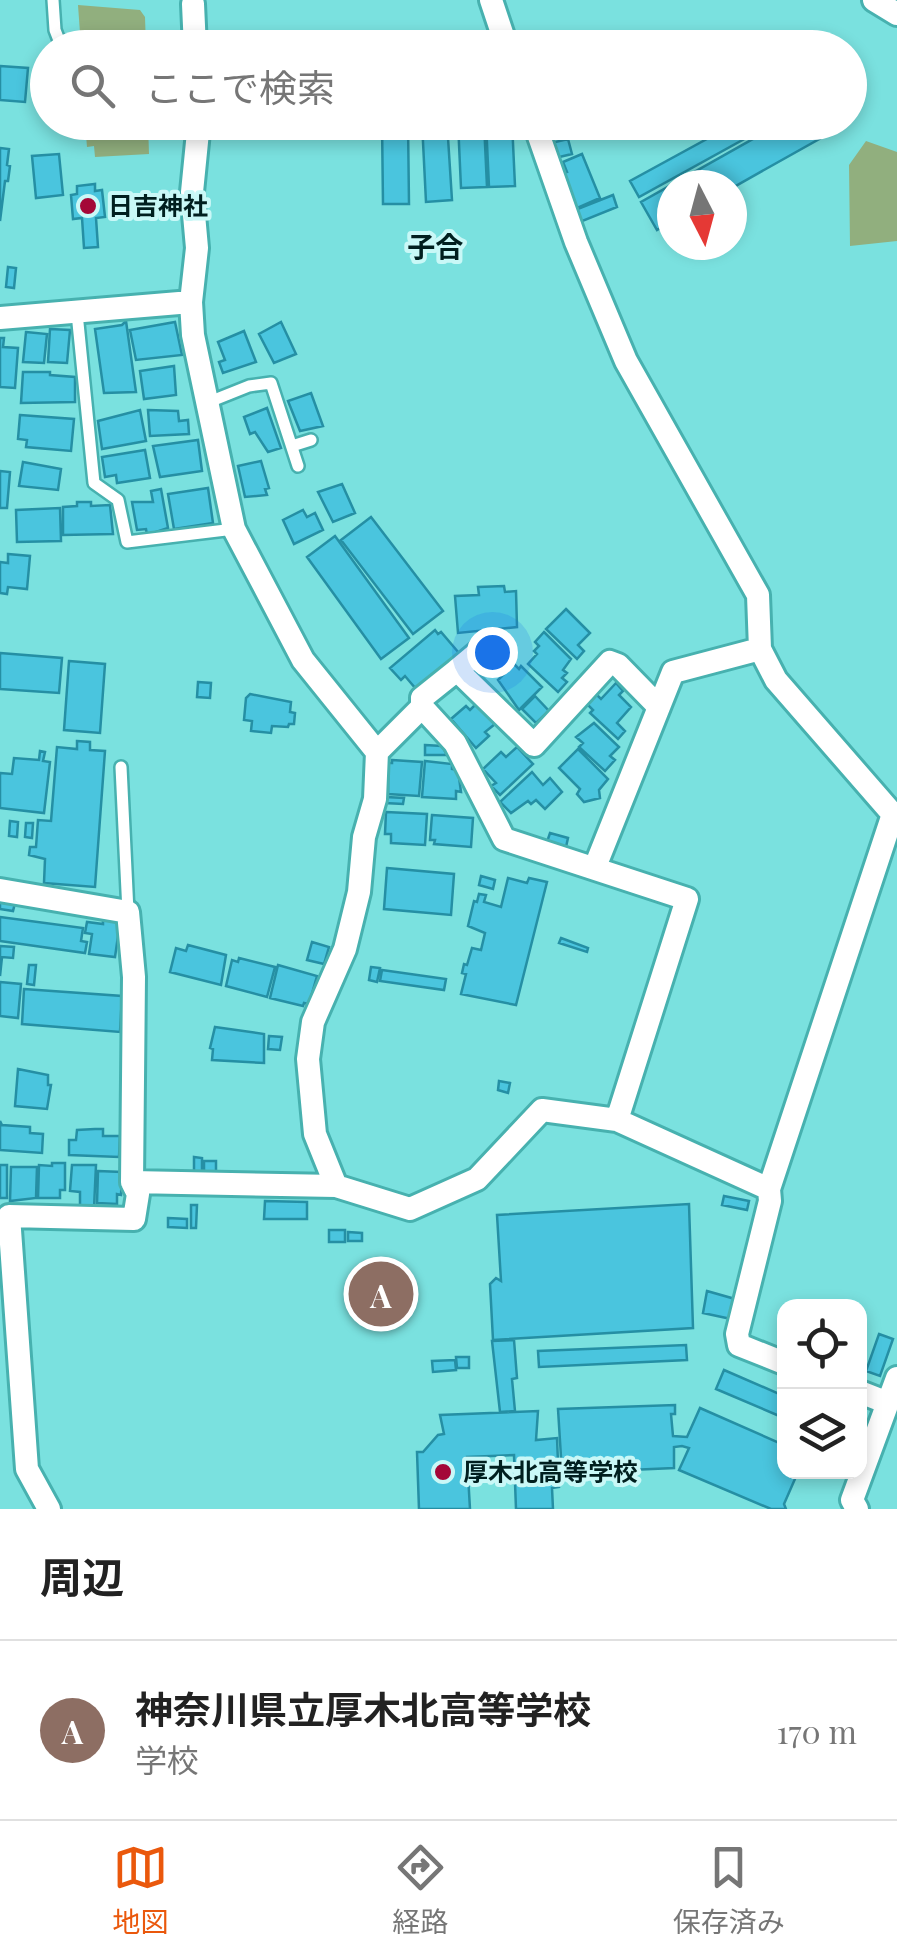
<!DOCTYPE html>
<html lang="ja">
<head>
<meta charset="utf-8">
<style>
	:root { --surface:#fff; --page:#f2f2f2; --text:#222; --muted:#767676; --line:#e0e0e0; --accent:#ea580c }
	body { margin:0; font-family:"Playfair Display","Noto Sans JP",serif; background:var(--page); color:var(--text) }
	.controls { position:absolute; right:30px; bottom:30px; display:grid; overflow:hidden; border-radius:20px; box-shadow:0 5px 15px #0003 }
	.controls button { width:90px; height:90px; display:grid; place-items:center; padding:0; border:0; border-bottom:2px solid var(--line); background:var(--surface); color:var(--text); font:50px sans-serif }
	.compass { position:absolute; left:657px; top:170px; width:90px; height:90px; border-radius:50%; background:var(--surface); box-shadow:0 5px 15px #0003; rotate:174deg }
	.you { position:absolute; left:492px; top:652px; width:35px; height:35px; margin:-25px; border:8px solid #fff; border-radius:50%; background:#1a73e8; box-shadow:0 0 0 15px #1a73e833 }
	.badge { display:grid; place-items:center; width:65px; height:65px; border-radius:50%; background:var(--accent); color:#fff; font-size:32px; font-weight:700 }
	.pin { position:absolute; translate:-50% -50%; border:5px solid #fff; box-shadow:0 2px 10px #0006 }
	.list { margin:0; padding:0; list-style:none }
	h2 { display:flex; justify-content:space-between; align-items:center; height:130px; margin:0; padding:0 40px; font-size:42px }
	h2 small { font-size:32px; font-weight:400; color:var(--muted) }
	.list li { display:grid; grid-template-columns:65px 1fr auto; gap:30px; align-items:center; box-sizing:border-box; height:180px; padding:0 40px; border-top:2px solid var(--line) }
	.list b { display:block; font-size:38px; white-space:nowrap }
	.list p { margin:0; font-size:32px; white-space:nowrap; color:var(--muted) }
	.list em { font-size:32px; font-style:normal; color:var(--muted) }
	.icon { flex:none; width:55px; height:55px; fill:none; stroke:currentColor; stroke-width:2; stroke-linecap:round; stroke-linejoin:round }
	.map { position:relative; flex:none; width:897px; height:1509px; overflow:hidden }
	.search { position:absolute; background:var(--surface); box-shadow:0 5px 15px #0003; left:30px; right:30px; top:30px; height:110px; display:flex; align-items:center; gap:25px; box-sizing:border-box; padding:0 35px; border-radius:55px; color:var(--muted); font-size:38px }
	.sheet { height:310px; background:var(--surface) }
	nav { display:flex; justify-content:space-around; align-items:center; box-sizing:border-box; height:140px; border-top:2px solid var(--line); background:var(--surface); font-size:28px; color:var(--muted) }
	nav a { display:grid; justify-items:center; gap:5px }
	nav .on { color:var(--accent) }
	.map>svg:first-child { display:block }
	.green { fill:#91af7e }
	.building { fill:#4ac5de; stroke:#258fa4; stroke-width:2.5 }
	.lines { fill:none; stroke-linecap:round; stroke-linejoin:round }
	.lane-casing { stroke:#47b1af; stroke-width:16 }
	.street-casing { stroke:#47b1af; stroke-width:28 }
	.lane { stroke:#fff; stroke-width:11 }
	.street { stroke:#fff; stroke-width:22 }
	.poi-dot { fill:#a40738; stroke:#c9f8f7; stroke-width:4 }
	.labels { text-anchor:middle; stroke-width:8; stroke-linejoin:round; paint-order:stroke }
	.poi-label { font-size:25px; font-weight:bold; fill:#001f1f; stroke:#c9f8f7; text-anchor:start }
	.neighbourhood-label { font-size:28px; font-weight:bold; fill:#001f1f; stroke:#c9f8f7 }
</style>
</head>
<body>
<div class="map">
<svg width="897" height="1509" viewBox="0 0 897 1509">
	<rect width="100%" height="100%" fill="#7ae1df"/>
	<path class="green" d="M78,5L140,10L145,17L146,47H81Z
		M85,123H148L149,154L95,157L94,146L87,147Z
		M866,141L897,152V241L850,246L849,165Z"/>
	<path class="building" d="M0,66L28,68L25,102L0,100Z
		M382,122H408L409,204H383Z
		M422,122H447L452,200L426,202Z
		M458,122H484L487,187L461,188Z
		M486,122H512L515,186L489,187Z
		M738,122H775L639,197L630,181Z
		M783,122H812L821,138L732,188V185H672V221L657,230L641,202Z
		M568,139L572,154L555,158L551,143Z
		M0,148L9,149L7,165L10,166L8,181H5L0,221Z
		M59,154L63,195L36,198L32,156Z
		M582,154L600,198L575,209L560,174L567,172L563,162Z
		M95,184V191L102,190L105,217L96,218L98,247L84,248L82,218L73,219L71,195L77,194V186Z
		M613,195L617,207L580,222L575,210Z
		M8,267L16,268L14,288L6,287Z
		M126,321L136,392L104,393L95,329L122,325Z
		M175,322L182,355L136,360L130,330Z
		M281,322L296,354L274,363L259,334Z
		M50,329L70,330L67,363L48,362Z
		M244,331L256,362L223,373L219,362L225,360L218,342Z
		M26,332L47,334L44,363L23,362Z
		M0,338H4L3,347L18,348L15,388L0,387Z
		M174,366L176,395L144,399L140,371Z
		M23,372H50V375L75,377V402L21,403Z
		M311,393L323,426L300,431L288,401Z
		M267,408L281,448L268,452L255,432L250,434L244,417Z
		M140,410L146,441L102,449L98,421Z
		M148,410L178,411L179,421L188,420L189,434L150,436Z
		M20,415L74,419L71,451L26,447L27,440L18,439Z
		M198,440L202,471L160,477L153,446Z
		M145,450L150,478L117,483L116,475L105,477L102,457Z
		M261,461L269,488L265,489L267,495L245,497L238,466Z
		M23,462L61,469L58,490L19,486Z
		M0,471L10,472L7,508H0Z
		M342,484L355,513L333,522L318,492Z
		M208,488L213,523L174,529L168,494Z
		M161,489L168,528L147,535L146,529L137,530L132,502H153L151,491Z
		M77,502H91V506L110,505L113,534L63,535V507L77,506Z
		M60,508L61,541L17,542L16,510Z
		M303,510L307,517L315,513L323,530L294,544L283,520Z
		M371,517L443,611L413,634L341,540Z
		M335,536L409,638L381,659L307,557Z
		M8,554L30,556L27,589L8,587L7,594L0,593V562L8,563Z
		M504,586L505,592L516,591L517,627L458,633L455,596L479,595L478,587Z
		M566,609L590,633L578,645L584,651L577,659L546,629Z
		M435,630L438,634L441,632L459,653L416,689L405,676L401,680L390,668Z
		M544,632L571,659L563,670L567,673L562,678L567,682L558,692L528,664L537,654L534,651L539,646L535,642Z
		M0,653L62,658L59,693L0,689Z
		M69,661L105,664L100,733L64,730Z
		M514,664L519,669L521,666L542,687L519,710L498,680Z
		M198,682L211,683L210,698L197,697Z
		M616,683L623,691L619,695L631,707L617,723L625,731L618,739L590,713L593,710L587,704L596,694L601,699Z
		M250,694L291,702L290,712L295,713L294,724H289L288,727L272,726L271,733L251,731L252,721L244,720L246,698Z
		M535,696L549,711L536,723L522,709Z
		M477,703L495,724L485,732L489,736L476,748L451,719L466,706L470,710Z
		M594,723L619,747L610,756L615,760L605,771L579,747L583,743L576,737Z
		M77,741L90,742V750L105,751L95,887L44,883L45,859L29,855L30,847H36L38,820L51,821L57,747L77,749Z
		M425,745L442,746L447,755H425Z
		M517,747L533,764L500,795L491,786L496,783L483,769L501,752L506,757Z
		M578,749L608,779L599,790L600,798L584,802L577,794L580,789L559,768Z
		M40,751L45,752L43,761L50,762L44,813L0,808V773L12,774L14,758L39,760Z
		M392,760L422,762L419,796L388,794V763H392Z
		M425,761L452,764V769L458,770L461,792L456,791V799L422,797Z
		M532,772L543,785L550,778L562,792L545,809L536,800L531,804L528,801L511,813L500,802Z
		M386,797L404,798L403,804L385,803Z
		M386,812L427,814L425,845L391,843V834H385Z
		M432,815L473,818L471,847L434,844L435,840H430Z
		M10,821L18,822L17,837L9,836Z
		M26,823H33L32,838L25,837Z
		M550,833L568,838L566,847L547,842Z
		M387,868L454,874L451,915L384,909Z
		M481,876L495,880L493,889L479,885Z
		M508,878L527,883L529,878L547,882L516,1005L461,994L466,974L462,973L464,964L467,965L472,948L481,950L485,933L468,926L474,901L477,902L479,894L486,895L484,902L501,907Z
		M0,901L15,903L13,911L0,909Z
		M0,917L83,928L81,941L87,942L85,953L0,941Z
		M103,920L120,922L115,957L89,954L92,934L85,933L87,922L103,924Z
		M561,938L588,948L587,952L559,943Z
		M312,942L329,947L324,964L307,960Z
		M188,945L226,955L221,985L170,972L176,948L186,951Z
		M0,946L14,947L13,958L2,957L0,976Z
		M239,958L275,967L267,997L226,986L232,960L238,962Z
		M29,965H36L34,985L27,984Z
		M278,965L317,976L309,1004L304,1003L303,1006L270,998Z
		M371,967L380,968L377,982L369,980Z
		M382,970L446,979L444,990L380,981Z
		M0,982L21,984L18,1018L0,1016Z
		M24,989L122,996L120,1032L22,1024Z
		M215,1027L264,1034V1063L212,1060L213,1049L210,1048Z
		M269,1036L282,1037L280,1050L268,1049Z
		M18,1069L48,1075V1085H51L47,1109L15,1106Z
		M499,1081L510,1083L508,1093L498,1090Z
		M0,1121L2,1125L30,1127V1133L43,1134L42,1153L0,1150Z
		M95,1129H103V1136H120L119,1157L69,1155V1140H76L77,1130Z
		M194,1157L202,1158V1172H194Z
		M204,1161H216V1172L204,1171Z
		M52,1163H65V1190H60V1198H38L39,1165L52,1166Z
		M0,1165H7V1198H0Z
		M72,1165H96L94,1208H80V1192L70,1191Z
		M11,1167H37L36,1198L10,1201Z
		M98,1171L122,1172L121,1195L117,1194V1204L97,1203Z
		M724,1196L749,1201L747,1210L722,1205Z
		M265,1201L307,1202V1219H264Z
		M689,1204L693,1328L493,1340L490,1284L496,1278L501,1281L497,1215Z
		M191,1205H197L196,1228H191Z
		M168,1218L187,1219V1228L168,1227Z
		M329,1230H345V1242H329Z
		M348,1232L362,1233V1241H348Z
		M707,1291L735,1299L731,1319L703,1313Z
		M879,1334L893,1339L880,1376L866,1371Z
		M514,1340L517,1378L512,1379L515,1411L500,1412L492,1341Z
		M686,1345L687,1360L539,1367L538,1351Z
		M456,1357H469V1368H457Z
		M455,1360L456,1370L433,1372L432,1361Z
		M724,1370L784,1396V1418L716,1389Z
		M675,1405V1414H671L673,1436L687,1437L700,1408L784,1445V1472H798L784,1504L786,1509H771L679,1470L689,1448L682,1446L674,1447V1468L562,1473L558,1409Z
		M538,1411L536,1440L557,1438L559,1487L552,1488L553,1509H516L514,1455L467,1457L470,1509H419L417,1452H423L438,1435L444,1434L440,1415Z"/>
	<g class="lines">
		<defs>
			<path id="lane" d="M53,0L55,30L62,48
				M77,313L94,483L118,500L127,542L234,529
				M209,402L249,386L271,383L298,466
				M292,446L311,440
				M121,767L128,912"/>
			<path id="street" d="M491,0L507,48
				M874,0L897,14
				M193,4L195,48
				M199,122L192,192L197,248L191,302L193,335L234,529L303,660L377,752
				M534,122L576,242L626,361L758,595L760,649
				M0,318L191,302
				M457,670L487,645
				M422,707V698L457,670L534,745L610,662L618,665L659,707
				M595,867L673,672L760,649L776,680L897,819
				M0,890L128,912L134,977L132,1182L138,1194L134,1219L9,1216L27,1469L49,1509
				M132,1182L336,1186L410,1209L477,1179L542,1110L617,1120L769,1189
				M336,1186L315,1134L308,1059L313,1022L345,949L359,892L364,837L375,799L377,752L422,707L455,743L504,839L687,899L617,1120
				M784,1363L739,1345L737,1334L770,1201L769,1189L893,814
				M860,1392L888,1403
				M857,1509L852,1500L897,1378"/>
		</defs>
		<use href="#lane" class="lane-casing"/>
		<use href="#street" class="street-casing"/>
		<use href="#lane" class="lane"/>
		<use href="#street" class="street"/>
	</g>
	<g class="poi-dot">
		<circle cx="88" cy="206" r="10"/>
		<circle cx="443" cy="1472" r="10"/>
	</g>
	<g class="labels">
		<g class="poi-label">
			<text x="108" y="215">日吉神社</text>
			<text x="463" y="1481">厚木北高等学校</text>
		</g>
		<g class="neighbourhood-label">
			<text x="435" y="257">子合</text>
		</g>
	</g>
</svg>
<div class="controls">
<button><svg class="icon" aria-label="locate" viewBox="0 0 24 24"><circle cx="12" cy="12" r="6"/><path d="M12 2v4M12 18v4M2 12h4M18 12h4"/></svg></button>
<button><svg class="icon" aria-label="layers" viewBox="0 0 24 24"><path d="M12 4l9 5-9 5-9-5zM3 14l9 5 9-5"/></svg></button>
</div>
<svg class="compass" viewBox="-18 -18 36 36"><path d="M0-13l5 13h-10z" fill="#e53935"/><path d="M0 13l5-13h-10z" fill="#767676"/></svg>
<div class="you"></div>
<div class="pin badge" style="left:381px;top:1294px;background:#8d6e63">A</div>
<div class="search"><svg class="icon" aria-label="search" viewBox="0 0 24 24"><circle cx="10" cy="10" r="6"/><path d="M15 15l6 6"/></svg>ここで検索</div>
</div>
<section class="sheet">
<h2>周辺<small></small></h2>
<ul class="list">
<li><span class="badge" style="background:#8d6e63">A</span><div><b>神奈川県立厚木北高等学校</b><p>学校</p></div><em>170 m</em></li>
</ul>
</section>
<nav>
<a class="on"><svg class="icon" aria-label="map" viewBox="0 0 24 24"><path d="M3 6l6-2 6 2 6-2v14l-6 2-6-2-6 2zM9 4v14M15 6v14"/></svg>地図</a>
<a><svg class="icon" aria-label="directions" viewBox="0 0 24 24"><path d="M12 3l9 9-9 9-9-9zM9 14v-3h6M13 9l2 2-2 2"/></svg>経路</a>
<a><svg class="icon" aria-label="saved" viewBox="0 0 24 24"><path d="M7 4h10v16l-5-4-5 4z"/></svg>保存済み</a>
</nav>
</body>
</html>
